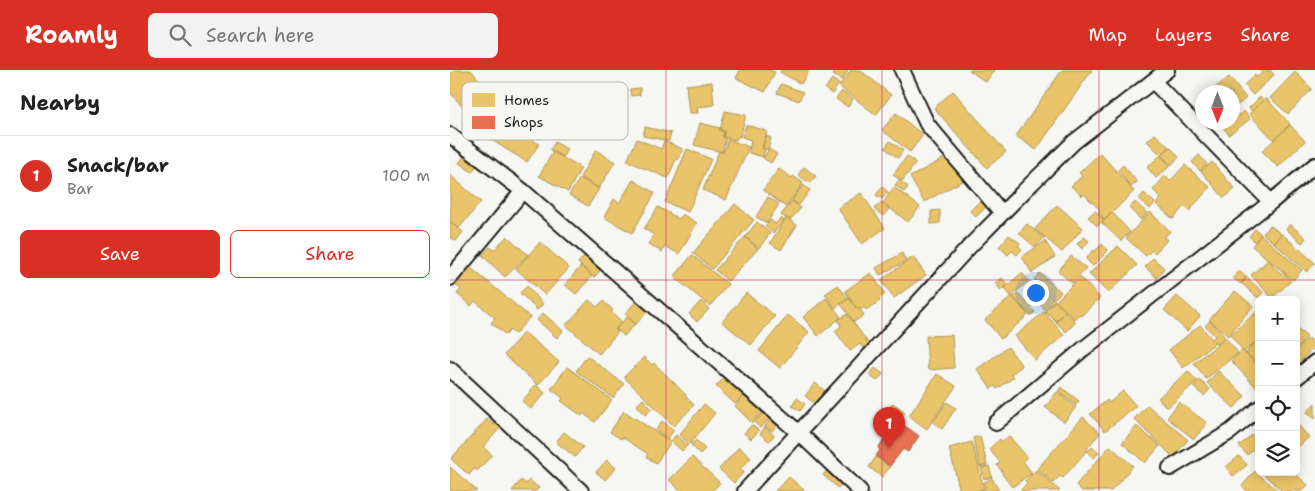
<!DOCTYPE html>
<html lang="en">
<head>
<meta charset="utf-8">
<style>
	:root { --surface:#fff; --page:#f2f2f2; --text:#222; --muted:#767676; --line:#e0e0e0; --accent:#d93025 }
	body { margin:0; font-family:"Shantell Sans",sans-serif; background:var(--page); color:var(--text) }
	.controls { position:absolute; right:15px; bottom:15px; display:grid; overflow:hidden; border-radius:8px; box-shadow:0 2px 12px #0003 }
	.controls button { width:45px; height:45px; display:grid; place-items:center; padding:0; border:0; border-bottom:1px solid var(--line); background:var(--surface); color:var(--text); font:25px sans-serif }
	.compass { position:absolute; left:745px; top:15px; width:45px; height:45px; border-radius:50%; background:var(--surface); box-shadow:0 2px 12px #0003; rotate:180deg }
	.you { position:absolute; left:585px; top:222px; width:18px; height:18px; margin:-12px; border:4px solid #fff; border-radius:50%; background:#1a73e8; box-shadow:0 0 0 8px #1a73e833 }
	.badge { display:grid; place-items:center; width:32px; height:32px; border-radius:50%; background:var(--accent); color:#fff; font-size:16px; font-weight:700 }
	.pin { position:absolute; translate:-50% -41px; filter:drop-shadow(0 1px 2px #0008) }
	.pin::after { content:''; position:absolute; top:26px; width:18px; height:15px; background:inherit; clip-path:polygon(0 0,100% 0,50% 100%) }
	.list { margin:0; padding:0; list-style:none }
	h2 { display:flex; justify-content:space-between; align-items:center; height:65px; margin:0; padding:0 20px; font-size:21px }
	h2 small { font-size:16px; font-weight:400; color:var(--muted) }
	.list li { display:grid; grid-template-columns:32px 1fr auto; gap:15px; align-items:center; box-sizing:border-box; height:80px; padding:0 20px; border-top:1px solid var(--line) }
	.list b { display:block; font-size:19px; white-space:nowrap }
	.list p { margin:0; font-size:16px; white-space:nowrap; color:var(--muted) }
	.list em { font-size:16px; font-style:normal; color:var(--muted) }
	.actions { display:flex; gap:10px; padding:15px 20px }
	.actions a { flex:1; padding:11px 0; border:1px solid var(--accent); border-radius:8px; text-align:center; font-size:18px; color:var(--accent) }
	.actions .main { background:var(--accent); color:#fff }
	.icon { flex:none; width:28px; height:28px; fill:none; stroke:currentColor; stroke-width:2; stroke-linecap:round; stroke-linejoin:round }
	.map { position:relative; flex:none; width:865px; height:421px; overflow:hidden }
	header { display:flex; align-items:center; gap:30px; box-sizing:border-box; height:70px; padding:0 25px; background:var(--accent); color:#fff }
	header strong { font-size:24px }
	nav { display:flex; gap:28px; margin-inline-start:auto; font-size:18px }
	.search { width:350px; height:45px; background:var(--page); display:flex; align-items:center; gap:12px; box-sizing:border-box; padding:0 18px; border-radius:8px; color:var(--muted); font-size:19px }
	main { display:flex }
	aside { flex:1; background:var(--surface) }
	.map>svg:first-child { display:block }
	.homes { fill:#e9c46a; stroke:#ac9253 }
	.shops { fill:#e76f51; stroke:#aa5641 }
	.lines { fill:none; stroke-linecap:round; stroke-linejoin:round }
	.street-casing { stroke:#1c1c1c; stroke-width:18 }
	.street { stroke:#f6f6f2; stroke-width:14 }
	.grid { fill:none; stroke:#c2185b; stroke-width:1; stroke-opacity:0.55 }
	.key { fill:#f6f6f2; stroke:#b5b5b2; stroke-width:1 }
	.key-label { font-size:14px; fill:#1c1c1c }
</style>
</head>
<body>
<header>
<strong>Roamly</strong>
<div class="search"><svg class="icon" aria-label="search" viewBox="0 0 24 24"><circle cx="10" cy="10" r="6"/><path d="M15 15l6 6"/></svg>Search here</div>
<nav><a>Map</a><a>Layers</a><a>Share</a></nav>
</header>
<main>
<aside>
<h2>Nearby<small></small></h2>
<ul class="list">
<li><span class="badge">1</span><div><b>Snack/bar</b><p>Bar</p></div><em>100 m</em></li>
</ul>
<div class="actions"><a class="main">Save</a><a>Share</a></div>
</aside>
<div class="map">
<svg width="865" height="421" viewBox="0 0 865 421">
	<rect width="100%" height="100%" fill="#f6f6f2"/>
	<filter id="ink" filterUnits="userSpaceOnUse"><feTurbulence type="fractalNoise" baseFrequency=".02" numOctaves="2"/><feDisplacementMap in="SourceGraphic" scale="10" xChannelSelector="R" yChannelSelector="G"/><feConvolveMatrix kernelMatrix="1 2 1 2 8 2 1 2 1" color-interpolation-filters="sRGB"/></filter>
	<g filter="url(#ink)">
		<path class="homes" d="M5,0H21L42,26L19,45L0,22V4Z
			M290,0H320L325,2L315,22L286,8Z
			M331,0H359L351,14L330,2Z
			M386,0H398L392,10L383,5Z
			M401,0H410L441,25L426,45L389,16Z
			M519,0H544L536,12Z
			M612,0H642L586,80L566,66Z
			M820,0L824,5L803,25L794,15L805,5L807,7L812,3L810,0Z
			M845,2L862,19L838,44L820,28Z
			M779,7L796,28L782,40V22H760Z
			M382,9L389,14L382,24L375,19Z
			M262,12L264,35L247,37L248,43H239L236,15Z
			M331,14L353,22L349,31L327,23Z
			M190,18V25L181,26L180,19Z
			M392,21L403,29L398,37L386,29Z
			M503,21L556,82L537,98L484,38Z
			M810,27L813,30L802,41L799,38Z
			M816,28L840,54L824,70L799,44Z
			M275,41L296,45L290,67H287L286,70L273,67L275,61L270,60Z
			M794,41L800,49L779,65L773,57L778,52H782V49Z
			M39,43L89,74L77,92L27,61Z
			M446,43L473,65L460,82L432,60Z
			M250,53L270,58V61L274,62L273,67L276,68L272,82L244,75Z
			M296,55L317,61L312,79H315L313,87L299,83L301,70L292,67Z
			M840,55L855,71L828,97L812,81Z
			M195,57L221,63L219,71L193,66Z
			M705,64L719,77L711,85L697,71Z
			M316,66L321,68L318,80L313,78Z
			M187,69L211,79L214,71L233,79L228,90L226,89L218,108L177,91Z
			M278,69L299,77L276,130L253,120L269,81L273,83Z
			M440,71L453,80L448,88L435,78Z
			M105,72L117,79L113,87L100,80Z
			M720,77L729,87L721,95L711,85Z
			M237,79L261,89L238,142L215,132Z
			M319,79L327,84L321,93L313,88Z
			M146,80L165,92L149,118L130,107Z
			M103,82L131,98L118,122L89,106Z
			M650,83L684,121L655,150L648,142L650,140L634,124L632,126L621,116L632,106L629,103Z
			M500,85L514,110L474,132L460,107Z
			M711,85L720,96L706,108L697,97Z
			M749,85L757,94L750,101L742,92Z
			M14,86L27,95L22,102L9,93Z
			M457,86L466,93L452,111L443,105Z
			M762,92L785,119L774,128L751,101Z
			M673,95L687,112L681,117L668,100Z
			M735,95L760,117L739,141L734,136L723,149L706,134L711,128L703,120L715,106L720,111Z
			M354,97L366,106L360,113L348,105Z
			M329,99L342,108L343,106L353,113L336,137L313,120Z
			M0,105L31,132L9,158L0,151Z
			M130,108L149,119L138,136L119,125Z
			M183,110L205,123L182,163L154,147L164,129L169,133Z
			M449,110L458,117L454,122L445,115Z
			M353,115L360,120L349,135L342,130Z
			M432,117L438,122L432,129L426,125Z
			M444,117L470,137L458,152L433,133Z
			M411,123L435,158L412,174L388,138Z
			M694,123L705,133L700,139L689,129Z
			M318,127L329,134L317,153L306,147Z
			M531,130L537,136L526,147L520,141Z
			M342,131L351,138L340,150L331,145Z
			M431,132L439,139L433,146L424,139Z
			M685,132L697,143L691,150L679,138Z
			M285,134L304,150L262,199L243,183Z
			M607,135L633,158L612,182L585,159Z
			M208,137L229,149L232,144L247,153L229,184L215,176L212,182L198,174L204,165L194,159Z
			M490,140V153L481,154V141Z
			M645,141L654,150L647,156L638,147Z
			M662,142L680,162L671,171L652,153Z
			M700,142L720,161L714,168L717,170L705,183L702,180L696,186L676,168Z
			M331,148L334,151L323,163L315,156L321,150L325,154Z
			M336,148L347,155L331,180L320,173Z
			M0,152L13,162L6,171L0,167Z
			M307,152L320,163L309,178L295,167Z
			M577,154L594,168L585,177L569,163Z
			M840,154L856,168L852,173L836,159Z
			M820,155L831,164L824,173L813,164Z
			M805,159L811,164L805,172L799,166Z
			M832,164L865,193L857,202L824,173Z
			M559,165L570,173L568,176L572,179L567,185L562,181L558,185L549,177Z
			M811,165L852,200L843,210L802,176Z
			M57,166L78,185L55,207L32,185L40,177L44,180Z
			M295,167L308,179L278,211L265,200Z
			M634,167L639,171L632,179L627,174Z
			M595,171L605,187L582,203L572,187Z
			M90,172L119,198L95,225L66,199Z
			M652,174L658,181L643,196L636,189L643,180L644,182Z
			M668,176L687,195L658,223L639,204Z
			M452,183L456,191L430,205L426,198Z
			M136,184L152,199L144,207L128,193Z
			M242,185L278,214L260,236L224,207Z
			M621,186L636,198L622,213L608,201Z
			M463,187L476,205L444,228L431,210Z
			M703,188L714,198L707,208L695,197Z
			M818,190L831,204L833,202L841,211L822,228L801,205Z
			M131,196L142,206L126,224L115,215Z
			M20,197L80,247L65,264L60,260L56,265L41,253L45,248L25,231L21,236L7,224L11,219L5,215Z
			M789,201L796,207L791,214L783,208Z
			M421,203L435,224L429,229L430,231L416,240L414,237L411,240L409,237L407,239L395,221Z
			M572,203L579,211L561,226L554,218Z
			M590,203L611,222L605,228L584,209Z
			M630,207L650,228L631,246L629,244L624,249L606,231Z
			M796,207L813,222L808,228L791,213Z
			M552,208L558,215L551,220L545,213Z
			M388,215L398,229L385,238L375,224Z
			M77,216L93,234L87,240L70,223Z
			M591,218L605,230L596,240L582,228Z
			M785,221L803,236L778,266L759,250Z
			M296,223L325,246L301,275L272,252Z
			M568,223L585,242L580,246L563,227Z
			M562,226L578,245L551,269L535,250Z
			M727,226L750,246L737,261L714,240Z
			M376,228L391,247L368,266L353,247Z
			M399,228L407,239L409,238L414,245L404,252L391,234Z
			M188,229L200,239L186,254L175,244Z
			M139,230L147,237L153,231L163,240L161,242L172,252L165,259L168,262L149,284L116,255Z
			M251,231L259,239L247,252L239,244Z
			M605,231L616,241L606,251L595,241Z
			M809,240V269L794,282L780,265Z
			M594,242L614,265L585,290L565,266Z
			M615,242L626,252L616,262L606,252Z
			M93,243L113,261L107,268L87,250Z
			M397,244L419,274L413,278L410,274L400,281L385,261L391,256L388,250Z
			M338,245L359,262L330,298L309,281Z
			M177,247L185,254L174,266L166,259Z
			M760,251L775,267L767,274L762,269L765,266L755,256Z
			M750,255L765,273L733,298L719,280Z
			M846,258L857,267L846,280Z
			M74,262L109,292L88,315L54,285Z
			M502,265L504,298L478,300L476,266Z
			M776,268L788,283L756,309L744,293Z
			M859,268L865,274V276L849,293L846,290V280Z
			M805,273L809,276V295L796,283Z
			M558,277L572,296L561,304L564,307L547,319L545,316L541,319L527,299Z
			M792,280L809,297V315L806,317L781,291Z
			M137,286L174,314L163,328L126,301Z
			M194,287L202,295L204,293L236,325L235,326L244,335L224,356L174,307Z
			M117,297L162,330L145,352L133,343L132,346L111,331L113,328L101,319Z
			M425,298L433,304L427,311L419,305Z
			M738,301L747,311L717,338L708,328Z
			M768,301L795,326L784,338L757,313Z
			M487,304L506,316L477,359L459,346Z
			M275,307L294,325L285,334L266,316Z
			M749,310L760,319L754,326L743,317Z
			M365,313L375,321L365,334L355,326Z
			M86,315L95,323L81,339L72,331Z
			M611,317L629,331L626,335L608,321Z
			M673,321L686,336L655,361L640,344L657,330L659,333Z
			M607,322L626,337L614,352L595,337Z
			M295,325L312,342L302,353L285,336Z
			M347,328L355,334L350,341L342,336Z
			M193,329L202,339L195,345L187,335Z
			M497,332L506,338L492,359L483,352Z
			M729,332L757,353L744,369L717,348Z
			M443,333L455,342L447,352L435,342Z
			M865,333V349L857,342Z
			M254,334L265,343L240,374L229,365Z
			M697,335L738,370L723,387L684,349Z
			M174,341L221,372L206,393L196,387L198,384L172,367L171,369L160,362Z
			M314,342L320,348L310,358L304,352Z
			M633,347L650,363L637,378L638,379L613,408L610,406L603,413L587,399Z
			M37,349L44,355L46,352L51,357L33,377L42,385L27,401L25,398L19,405L1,389Z
			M320,350L327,355L322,361L315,356Z
			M212,351L224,360L217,369L206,360Z
			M846,353L859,367L846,379Z
			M302,355L309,361L301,369L294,363Z
			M687,356L710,376L695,393L672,373Z
			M315,357L324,365L319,371L310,364Z
			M114,362L133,377L125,387L106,372Z
			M226,365L238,375L232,381L221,371Z
			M802,365L809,375L797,385L789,376Z
			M530,366L537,395L530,397L523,368Z
			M559,366L577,387L573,391L582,403L562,417L552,404L553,403L547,395L550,392L539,379L550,369L552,372Z
			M246,370L255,379L250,384L241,375Z
			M522,372L534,419L525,421H510L499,378Z
			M660,376L683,396L661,421H632L626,415Z
			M289,377L301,388L290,399L294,402L284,413L269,399Z
			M642,377L649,382L644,388L637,382Z
			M789,386L797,395L783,406L776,397Z
			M242,387L270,413L262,421H231L219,410Z
			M426,387L440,397L432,407L419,397Z
			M157,390L166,398L155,410L146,402Z
			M539,396L542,407L534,409L531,398Z
			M0,397L27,421H0Z
			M379,398L394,411L388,418L373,405Z
			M586,400L610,421H570L577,413L575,411Z
			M805,401L828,421H797L792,416Z
			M811,402H843L858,415L852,421H832Z
			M339,407L355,421H325Z
			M542,408L549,421H529L536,418L533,413Z
			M71,410L76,414L79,410L89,418L86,421H62Z"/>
		<path class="shops" d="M451,353L469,366L458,382L453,379L440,396L426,386L430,380L428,378L438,364L441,366Z"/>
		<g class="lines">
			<defs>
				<path id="street" d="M452,0L477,54L552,143
					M704,12L821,132
					M0,65L73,121L0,208
					M73,121L348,362L410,421
					M0,299L131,421
					M846,308L865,292
					M546,353L632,280L821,132L865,95
					M720,398L780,362L809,338
					M295,421L521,175L581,114L624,72L717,0"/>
			</defs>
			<use href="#street" class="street-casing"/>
			<use href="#street" class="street"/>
		</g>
	</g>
	<path class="grid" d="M216,0V421M432,0V421M649,0V421M0,210H865"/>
	<rect x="12" y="12" width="166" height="58" rx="8" class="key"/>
	<rect x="22" y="23" width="23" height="14" fill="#e9c46a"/>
	<rect x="22" y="46" width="23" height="13" fill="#e76f51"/>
	<g class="key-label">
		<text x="54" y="35">Homes</text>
		<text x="54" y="57">Shops</text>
	</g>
</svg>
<div class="controls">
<button>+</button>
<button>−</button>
<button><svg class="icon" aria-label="locate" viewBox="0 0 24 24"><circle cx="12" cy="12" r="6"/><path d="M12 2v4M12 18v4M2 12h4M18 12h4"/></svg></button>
<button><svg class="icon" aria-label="layers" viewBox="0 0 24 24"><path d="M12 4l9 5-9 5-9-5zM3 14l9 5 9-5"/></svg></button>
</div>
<svg class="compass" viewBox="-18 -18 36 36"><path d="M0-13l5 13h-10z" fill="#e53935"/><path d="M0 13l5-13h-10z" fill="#767676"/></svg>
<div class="you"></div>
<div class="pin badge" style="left:439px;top:378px">1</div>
</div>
</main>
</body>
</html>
